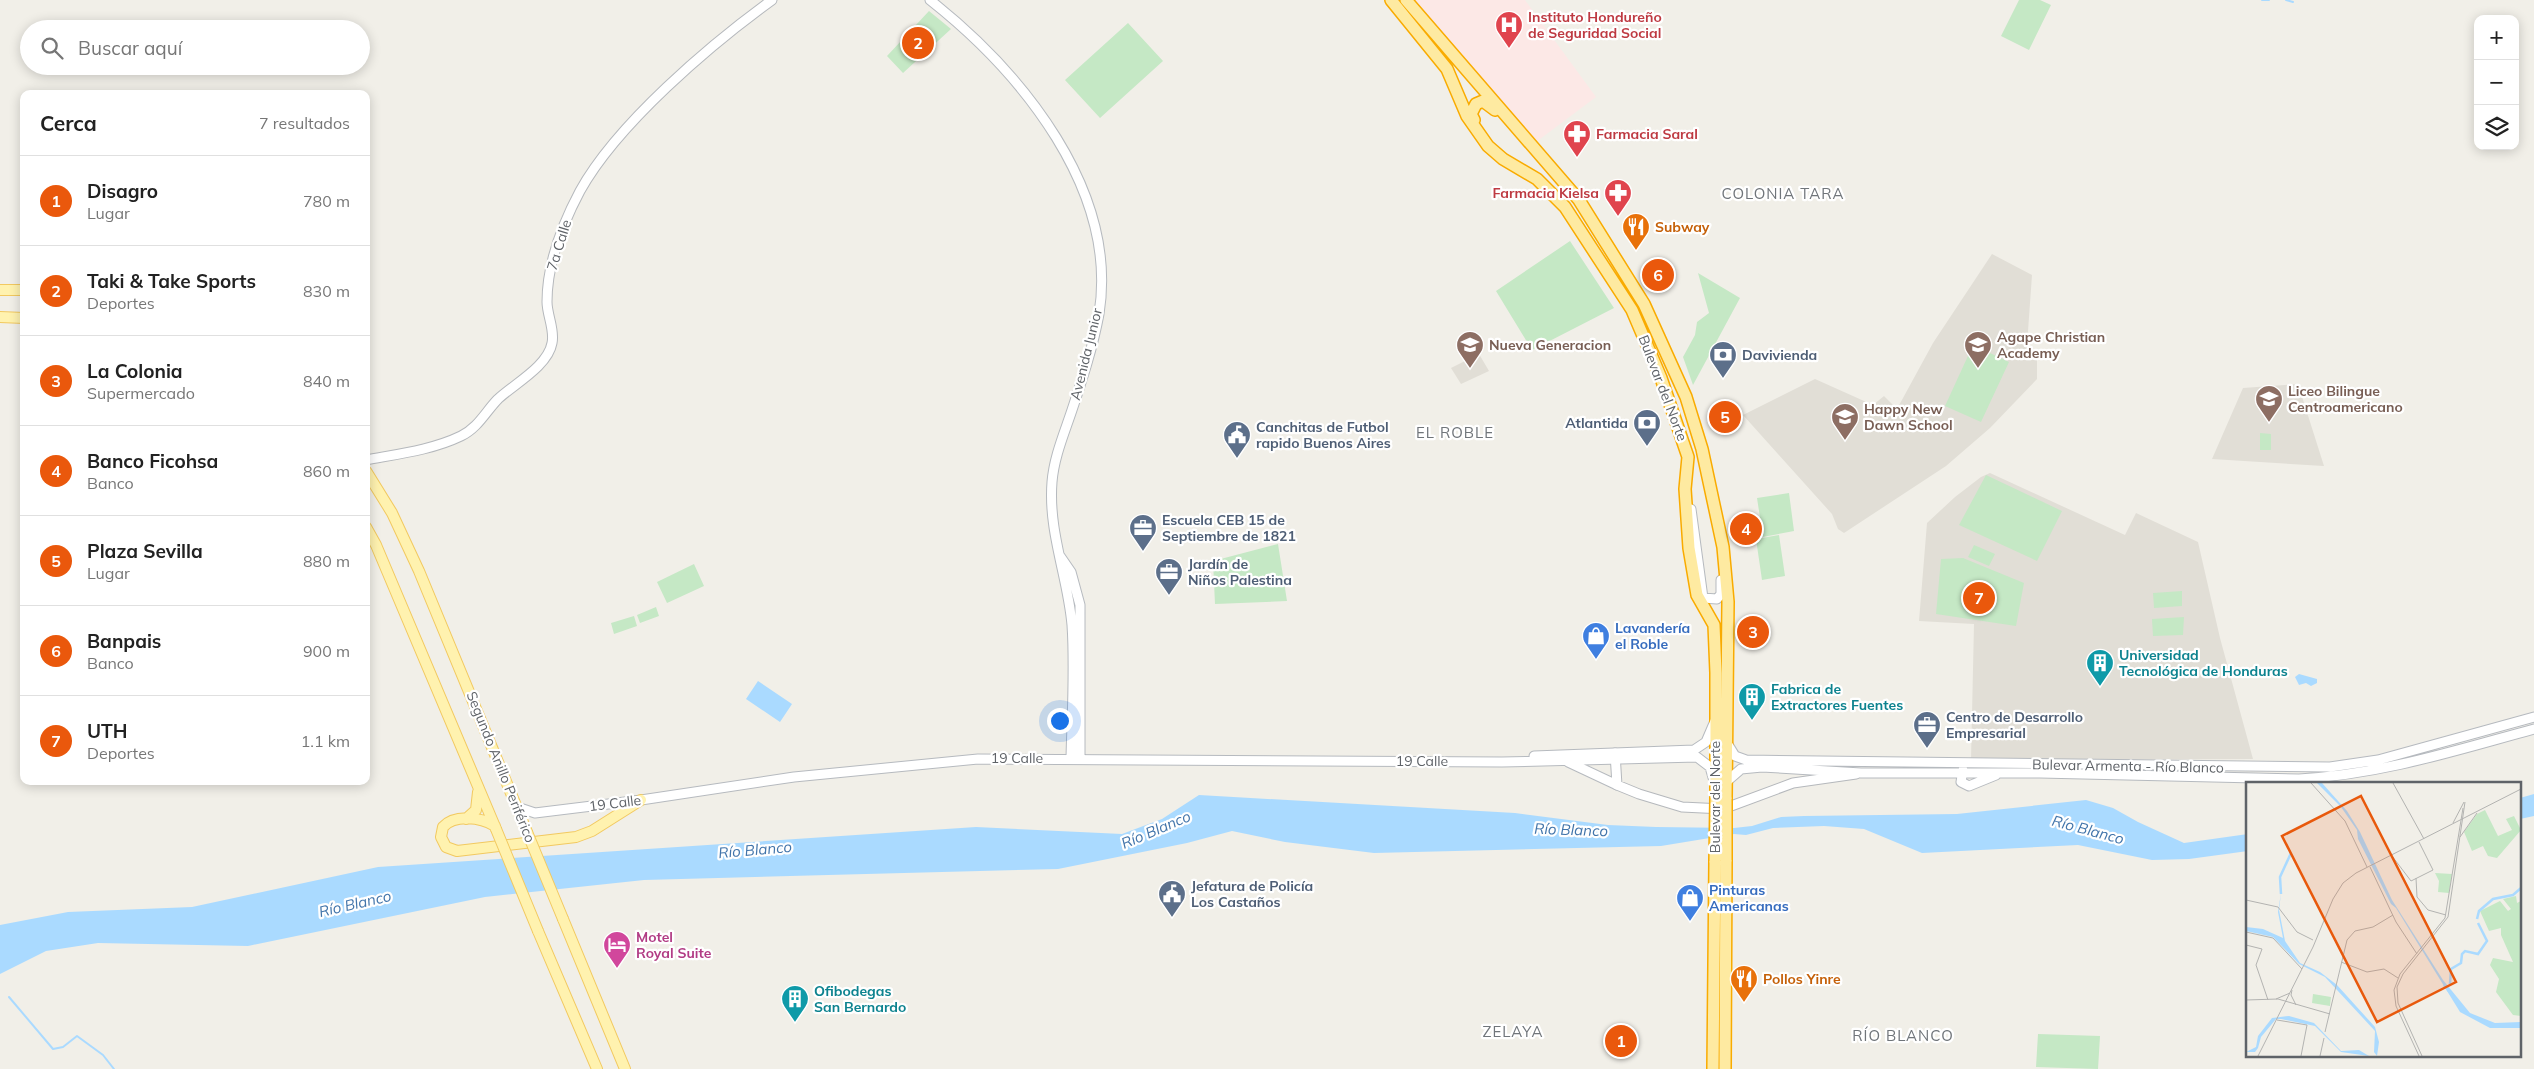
<!DOCTYPE html>
<html lang="es">
<head>
<meta charset="utf-8">
<style>
	:root { --surface:#fff; --page:#f6f6f6; --text:#222; --muted:#767676; --line:#e0e0e0; --accent:#ea580c }
	body { margin:0; font-family:Mulish,sans-serif; background:var(--page); color:var(--text) }
	.controls { position:absolute; right:15px; top:15px; display:grid; overflow:hidden; border-radius:10px; box-shadow:0 2px 12px #0003 }
	.controls button { width:45px; height:45px; display:grid; place-items:center; padding:0; border:0; border-bottom:1px solid var(--line); background:var(--surface); color:var(--text); font:25px sans-serif }
	.you { position:absolute; left:1059px; top:720px; width:18px; height:18px; margin:-12px; border:4px solid #fff; border-radius:50%; background:#1a73e8; box-shadow:0 0 0 8px #1a73e833 }
	.badge { display:grid; place-items:center; width:32px; height:32px; border-radius:50%; background:var(--accent); color:#fff; font-size:16px; font-weight:700 }
	.pin { position:absolute; translate:-50% -50%; border:2px solid #fff; box-shadow:0 1px 5px #0006 }
	.list { margin:0; padding:0; list-style:none }
	h2 { display:flex; justify-content:space-between; align-items:center; height:65px; margin:0; padding:0 20px; font-size:21px }
	h2 small { font-size:16px; font-weight:400; color:var(--muted) }
	.list li { display:grid; grid-template-columns:32px 1fr auto; gap:15px; align-items:center; box-sizing:border-box; height:90px; padding:0 20px; border-top:1px solid var(--line) }
	.list b { display:block; font-size:19px; white-space:nowrap }
	.list p { margin:0; font-size:16px; white-space:nowrap; color:var(--muted) }
	.list em { font-size:16px; font-style:normal; color:var(--muted) }
	.icon { flex:none; width:28px; height:28px; fill:none; stroke:currentColor; stroke-width:2; stroke-linecap:round; stroke-linejoin:round }
	.map { position:relative; flex:none; width:2534px; height:1069px; overflow:hidden }
	.search { position:absolute; background:var(--surface); box-shadow:0 2px 12px #0003; left:20px; top:20px; width:350px; height:55px; display:flex; align-items:center; gap:12px; box-sizing:border-box; padding:0 18px; border-radius:28px; color:var(--muted); font-size:19px }
	.panel { position:absolute; background:var(--surface); box-shadow:0 2px 12px #0003; left:20px; top:90px; width:350px; height:695px; border-radius:10px }
	.map>svg:first-child { display:block }
	.education { fill:#e1ded6 }
	.medical { fill:#fce8e6 }
	.green { fill:#c5e8c5 }
	.water { fill:#aadaff }
	.lines { fill:none; stroke-linecap:round; stroke-linejoin:round }
	.stream { stroke:#aadaff; stroke-width:2 }
	.tertiary-casing { stroke:#b5b8bc; stroke-width:11 }
	.secondary-casing { stroke:#b6babf; stroke-width:11 }
	.primary-casing { stroke:#f2c960; stroke-width:12 }
	.trunk-casing { stroke:#f9ab00; stroke-width:14 }
	.tertiary { stroke:#fff; stroke-width:9 }
	.secondary { stroke:#fff; stroke-width:9 }
	.primary { stroke:#fff2af; stroke-width:10 }
	.trunk { stroke:#feeaa1; stroke-width:11 }
	.primary-bridge-casing { stroke:#f2c960; stroke-width:12; stroke-linecap:butt }
	.trunk-bridge-casing { stroke:#f9ab00; stroke-width:14; stroke-linecap:butt }
	.primary-bridge { stroke:#fff2af; stroke-width:10 }
	.trunk-bridge { stroke:#feeaa1; stroke-width:11 }
	.labels { text-anchor:middle; stroke-width:4.5; stroke-linejoin:round; paint-order:stroke }
	.health-label { font-size:14px; font-weight:bold; fill:#be3a42; stroke:#fff; text-anchor:start }
	.food-label { font-size:14px; font-weight:bold; fill:#c56008; stroke:#fff; text-anchor:start }
	.street-label { font-size:14px; fill:#5f6368; stroke:#fff }
	.education-label { font-size:14px; font-weight:bold; fill:#785e54; stroke:#fff; text-anchor:start }
	.service-label { font-size:14px; font-weight:bold; fill:#4e5e75; stroke:#fff; text-anchor:start }
	.shop-label { font-size:14px; font-weight:bold; fill:#366cbe; stroke:#fff; text-anchor:start }
	.culture-label { font-size:14px; font-weight:bold; fill:#0d838f; stroke:#fff; text-anchor:start }
	.hotel-label { font-size:14px; font-weight:bold; fill:#b23c85; stroke:#fff; text-anchor:start }
	.neighbourhood-label { font-size:15px; letter-spacing:1px; fill:#70757a; stroke:#fff }
	.water-label { font-size:15px; font-style:italic; fill:#4174aa; stroke:#fff }
	.inset-river { fill:none; stroke:#aadaff; stroke-width:2.5 }
	.inset-road { fill:none; stroke:#b3b3b1; stroke-width:1 }
	.view { fill:#e8590c; fill-opacity:0.15; stroke:#e8590c; stroke-width:2.5 }
	.inset-edge { fill:none; stroke:#5f6368; stroke-width:2.5 }
</style>
</head>
<body>
<div class="map">
<svg width="2534" height="1069" viewBox="0 0 2534 1069">
	<rect width="100%" height="100%" fill="#f1efe8"/>
	<path class="education" d="M1992,254L2032,275L2027,345L2029,355L2037,359V379L1990,428L1946,466L1844,533L1838,529L1832,514L1743,415L1815,379L1873,405L1884,396L1897,409L1933,343Z
		M1479,354L1489,371L1461,384L1451,368Z
		M2298,384L2324,466L2212,459L2243,388Z
		M1990,473L2125,535L2136,513L2198,542L2220,638L2253,759L1971,760L1974,624L1919,621L1927,523L1955,497L1981,477Z"/>
	<path class="medical" d="M1415,0H1525L1596,97L1536,142Z"/>
	<path class="green" d="M2019,0H2040L2051,5L2029,50L2001,36Z
		M929,11L951,29L903,73L887,56Z
		M1128,23L1163,61L1100,118L1065,80Z
		M1570,241L1614,308L1532,350L1496,291Z
		M1698,273L1740,298L1693,385L1683,357L1695,335L1697,322L1709,313Z
		M1973,345L2009,362L1981,422L1945,406Z
		M2260,433L2271,434V450H2260Z
		M1986,475L2062,511L2037,561L1959,525Z
		M1789,493L1794,531L1763,537L1757,498Z
		M1779,535L1785,576L1762,580L1756,539Z
		M1278,544L1287,601L1215,604L1213,561Z
		M1974,545L1995,554L1989,566L1968,557Z
		M1963,558L2024,583L2016,626L1936,614L1941,559Z
		M694,564L704,586L667,603L657,582Z
		M2182,591V606L2154,608L2153,593Z
		M656,607L659,616L640,623L637,615Z
		M634,616L637,626L614,634L611,623Z
		M2184,617L2183,635L2153,636L2152,619Z
		M2038,1034L2100,1036L2098,1069L2036,1067Z"/>
	<path class="water" d="M2299,674L2317,679V683L2311,686L2306,683L2299,685L2295,677Z
		M758,681L792,704L780,722L746,699Z
		M2534,794V816L2520,819V798Z
		M1199,795L1515,813L1608,825L1656,827L1734,828L1752,826L1781,817L1804,816L1957,814L2086,800L2113,808L2138,822L2184,843L2248,834V851L2189,859L2152,860L2078,845L1922,853L1864,829L1824,826L1773,828L1746,835L1734,834L1661,846L1374,853L1285,842L1232,831L1187,843L1058,869L644,880L485,897L248,946L98,943L46,951L0,974V925L68,912L192,907L378,867L976,827L1122,834L1162,819Z"/>
	<g class="lines">
		<path class="stream" d="M2262,0H2269
			M2286,0L2293,2
			M9,997L53,1049L63,1047L77,1036L103,1055L114,1069"/>
		<defs>
			<path id="tertiary" d="M366,460C398,454 432,450 461,436C478,428 486,411 498,399C514,384 548,366 552,343C555,330 547,315 547,302C547,264 563,223 580,191C617,124 710,45 772,0
				M1615,753L1617,785L1639,794L1682,807L1723,809L1793,783L1856,774"/>
			<path id="secondary" d="M930,0C1021,72 1119,190 1099,314C1093,347 1082,380 1072,410C1064,434 1054,457 1052,482C1048,532 1068,577 1072,625C1075,669 1072,714 1071,758
				M1691,509L1703,598L1717,599L1721,594V580
				M1060,556L1071,572L1080,605V758
				M1727,743L1735,756L1746,760L2330,767L2378,760L2534,717
				M1534,756L1694,750L1706,742L1715,721
				M1568,762L1617,785
				M1963,770L1961,782L1969,786L1996,775
				M1726,782L1741,769L1762,767L1861,773H2040L2299,779C2383,774 2453,751 2534,729
				M517,807L535,813L641,800L794,777L978,759L1502,762L1697,757L1710,767L1714,781"/>
			<path id="primary" d="M0,290H24
				M0,317L24,318
				M366,471L392,513L419,571L527,832
				M366,527L376,545L496,829
				M466,819L476,810L478,792
				M495,826C481,817 454,814 443,827L441,837L446,847L457,851L576,837L592,831L641,800
				M563,919L625,1069
				M538,931L597,1069"/>
			<path id="trunk" d="M1391,0L1447,69L1467,116L1488,146L1503,159L1537,179L1565,207L1632,310L1661,378L1688,457L1685,489L1689,548L1697,595L1714,625L1716,673V798
				M1406,0L1579,200L1644,304L1686,397L1702,449L1723,547L1728,602L1726,799
				M1474,120L1471,114L1476,104L1483,101L1495,110
				M1713,1069L1715,861
				M1725,1069L1726,860"/>
		</defs>
		<use href="#tertiary" class="tertiary-casing"/>
		<use href="#secondary" class="secondary-casing"/>
		<use href="#primary" class="primary-casing"/>
		<use href="#trunk" class="trunk-casing"/>
		<use href="#tertiary" class="tertiary"/>
		<use href="#secondary" class="secondary"/>
		<use href="#primary" class="primary"/>
		<use href="#trunk" class="trunk"/>
		<defs>
			<path id="primary-bridge" d="M496,829L538,931
				M527,832L563,919"/>
			<path id="trunk-bridge" d="M1726,799V860
				M1715,861L1716,798"/>
		</defs>
		<use href="#primary-bridge" class="primary-bridge-casing"/>
		<use href="#trunk-bridge" class="trunk-bridge-casing"/>
		<use href="#primary-bridge" class="primary-bridge"/>
		<use href="#trunk-bridge" class="trunk-bridge"/>
	</g>
	<defs>
		<symbol id="hospital-pin" viewBox="-11 -11 22 30"><path d="M0 17L-7.5 6A9.5 9.5 0 1 1 7.5 6Z" fill="#e0444e" stroke="#fff"/><path d="M-5-5h3v3.5h4V-5h3V5h-3V1.5h-4V5h-3Z" fill="#fff"/></symbol>
		<symbol id="pharmacy-pin" viewBox="-11 -11 22 30"><path d="M0 17L-7.5 6A9.5 9.5 0 1 1 7.5 6Z" fill="#e0444e" stroke="#fff"/><path d="M-2-6h4v4h4v4h-4v4h-4v-4h-4v-4h4Z" fill="#fff"/></symbol>
		<symbol id="restaurant-pin" viewBox="-11 -11 22 30"><path d="M0 17L-7.5 6A9.5 9.5 0 1 1 7.5 6Z" fill="#e8710a" stroke="#fff"/><path d="M-5-6h1v4h1v-4h1v4h1v-4h1v5L-1.5 .5V6h-2V.5L-5-1ZM5-6V6H3V1.5H1.5Q1.5-4 5-6Z" fill="#fff"/></symbol>
		<symbol id="school-pin" viewBox="-11 -11 22 30"><path d="M0 17L-7.5 6A9.5 9.5 0 1 1 7.5 6Z" fill="#8d6e63" stroke="#fff"/><path d="M0-5L7-2L0 1L-7-2ZM-4 1L0 2.5L4 1V4Q0 6-4 4Z" fill="#fff"/></symbol>
		<symbol id="bank-pin" viewBox="-11 -11 22 30"><path d="M0 17L-7.5 6A9.5 9.5 0 1 1 7.5 6Z" fill="#5c6f8a" stroke="#fff"/><path d="M-6-4H6V4H-6ZM0-2.3a2.3 2.3 0 1 0 0 4.6a2.3 2.3 0 1 0 0-4.6Z" fill="#fff"/></symbol>
		<symbol id="civic-pin" viewBox="-11 -11 22 30"><path d="M0 17L-7.5 6A9.5 9.5 0 1 1 7.5 6Z" fill="#5c6f8a" stroke="#fff"/><path d="M-.6-6.5H3V-4.5H.6V-3L4-1V1h2V6H-6V1h2V-1L-.6-3ZM-1.2 2.5V6h2.4V2.5Z" fill="#fff"/></symbol>
		<symbol id="office-pin" viewBox="-11 -11 22 30"><path d="M0 17L-7.5 6A9.5 9.5 0 1 1 7.5 6Z" fill="#5c6f8a" stroke="#fff"/><path d="M-6-3h4V-5.5h4V-3h4V5H-6ZM-1-4.5V-3h2v-1.5ZM-6 0V1H6V0Z" fill="#fff"/></symbol>
		<symbol id="shop-pin" viewBox="-11 -11 22 30"><path d="M0 17L-7.5 6A9.5 9.5 0 1 1 7.5 6Z" fill="#3f7fe0" stroke="#fff"/><path d="M-5-2.5h2.3a2.7 3.5 0 0 1 5.4 0H5L5.5 6h-11ZM-1.5-2.5h3a1.5 2.3 0 0 0-3 0Z" fill="#fff"/></symbol>
		<symbol id="building-pin" viewBox="-11 -11 22 30"><path d="M0 17L-7.5 6A9.5 9.5 0 1 1 7.5 6Z" fill="#0f9aa8" stroke="#fff"/><path d="M-4-6H4V6H1V3H-1V6H-4ZM-2.5-4.3h1.7v1.8h-1.7ZM.8-4.3h1.7v1.8H.8ZM-2.5-1h1.7V.8h-1.7ZM.8-1h1.7V.8H.8Z" fill="#fff"/></symbol>
		<symbol id="hotel-pin" viewBox="-11 -11 22 30"><path d="M0 17L-7.5 6A9.5 9.5 0 1 1 7.5 6Z" fill="#d1479c" stroke="#fff"/><path d="M-6-4.5h1.5V1H6V5H4.5V3h-9V5H-6ZM-4 0a1.8 1.8 0 1 1 3.6 0ZM.5 0V-2.5h3Q6-2.5 6 0Z" fill="#fff"/></symbol>
	</defs>
	<g fill-rule="evenodd">
		<use href="#hospital-pin" x="1493" y="9" width="32" height="43"/>
		<use href="#pharmacy-pin" x="1561" y="118" width="32" height="43"/>
		<use href="#pharmacy-pin" x="1602" y="177" width="32" height="43"/>
		<use href="#restaurant-pin" x="1620" y="211" width="32" height="43"/>
		<use href="#school-pin" x="1454" y="329" width="32" height="43"/>
		<use href="#school-pin" x="1962" y="329" width="32" height="43"/>
		<use href="#bank-pin" x="1707" y="339" width="32" height="43"/>
		<use href="#school-pin" x="2253" y="383" width="32" height="43"/>
		<use href="#school-pin" x="1829" y="401" width="32" height="43"/>
		<use href="#bank-pin" x="1631" y="407" width="32" height="43"/>
		<use href="#civic-pin" x="1221" y="419" width="32" height="43"/>
		<use href="#office-pin" x="1127" y="512" width="32" height="43"/>
		<use href="#office-pin" x="1153" y="556" width="32" height="43"/>
		<use href="#shop-pin" x="1580" y="620" width="32" height="43"/>
		<use href="#building-pin" x="2084" y="647" width="32" height="43"/>
		<use href="#building-pin" x="1736" y="681" width="32" height="43"/>
		<use href="#office-pin" x="1911" y="709" width="32" height="43"/>
		<use href="#civic-pin" x="1156" y="878" width="32" height="43"/>
		<use href="#shop-pin" x="1674" y="882" width="32" height="43"/>
		<use href="#hotel-pin" x="601" y="929" width="32" height="43"/>
		<use href="#restaurant-pin" x="1728" y="963" width="32" height="43"/>
		<use href="#building-pin" x="779" y="983" width="32" height="43"/>
	</g>
	<g class="labels">
		<g class="health-label">
			<text x="1528" y="22">Instituto Hondureño<tspan x="1528" dy="16">de Seguridad Social</tspan></text>
			<text x="1596" y="139">Farmacia Saral</text>
			<text x="1599" y="198" text-anchor="end">Farmacia Kielsa</text>
		</g>
		<g class="food-label">
			<text x="1655" y="232">Subway</text>
			<text x="1763" y="984">Pollos Yinre</text>
		</g>
		<g class="street-label">
			<text transform="translate(559 245) rotate(-73)" y="5">7a Calle</text>
			<text transform="translate(1086 354) rotate(-76)" y="5">Avenida Junior</text>
			<text transform="translate(1663 388) rotate(69)" y="5">Bulevar del Norte</text>
			<text x="1017" y="763">19 Calle</text>
			<text x="1422" y="766">19 Calle</text>
			<text transform="translate(2128 766) rotate(1)" y="5">Bulevar Armenta - Río Blanco</text>
			<text transform="translate(501 767) rotate(68)" y="5">Segundo Anillo Periférico</text>
			<text transform="translate(1715 797) rotate(-90)" y="5">Bulevar del Norte</text>
			<text transform="translate(615 803) rotate(-7)" y="5">19 Calle</text>
		</g>
		<g class="education-label">
			<text x="1997" y="342">Agape Christian<tspan x="1997" dy="16">Academy</tspan></text>
			<text x="1489" y="350">Nueva Generacion</text>
			<text x="2288" y="396">Liceo Bilingue<tspan x="2288" dy="16">Centroamericano</tspan></text>
			<text x="1864" y="414">Happy New<tspan x="1864" dy="16">Dawn School</tspan></text>
		</g>
		<g class="service-label">
			<text x="1742" y="360">Davivienda</text>
			<text x="1628" y="428" text-anchor="end">Atlantida</text>
			<text x="1256" y="432">Canchitas de Futbol<tspan x="1256" dy="16">rapido Buenos Aires</tspan></text>
			<text x="1162" y="525">Escuela CEB 15 de<tspan x="1162" dy="16">Septiembre de 1821</tspan></text>
			<text x="1188" y="569">Jardín de<tspan x="1188" dy="16">Niños Palestina</tspan></text>
			<text x="1946" y="722">Centro de Desarrollo<tspan x="1946" dy="16">Empresarial</tspan></text>
			<text x="1191" y="891">Jefatura de Policía<tspan x="1191" dy="16">Los Castaños</tspan></text>
		</g>
		<g class="shop-label">
			<text x="1615" y="633">Lavandería<tspan x="1615" dy="16">el Roble</tspan></text>
			<text x="1709" y="895">Pinturas<tspan x="1709" dy="16">Americanas</tspan></text>
		</g>
		<g class="culture-label">
			<text x="2119" y="660">Universidad<tspan x="2119" dy="16">Tecnológica de Honduras</tspan></text>
			<text x="1771" y="694">Fabrica de<tspan x="1771" dy="16">Extractores Fuentes</tspan></text>
			<text x="814" y="996">Ofibodegas<tspan x="814" dy="16">San Bernardo</tspan></text>
		</g>
		<g class="hotel-label">
			<text x="636" y="942">Motel<tspan x="636" dy="16">Royal Suite</tspan></text>
		</g>
		<g class="neighbourhood-label">
			<text x="1783" y="199">COLONIA TARA</text>
			<text x="1455" y="438">EL ROBLE</text>
			<text x="1513" y="1037">ZELAYA</text>
			<text x="1903" y="1041">RÍO BLANCO</text>
		</g>
		<g class="water-label">
			<text transform="translate(1156 830) rotate(-23)" y="5">Río Blanco</text>
			<text transform="translate(1571 830) rotate(2)" y="5">Río Blanco</text>
			<text transform="translate(2088 830) rotate(15)" y="5">Río Blanco</text>
			<text transform="translate(755 850) rotate(-5)" y="5">Río Blanco</text>
			<text transform="translate(355 904) rotate(-13)" y="5">Río Blanco</text>
		</g>
	</g>
	<g transform="translate(2246 782)">
		<rect width="275" height="275" fill="#f1efe8"/>
		<path d="M239,28L252,54L266,48L260,37L268,34L275,48L251,76L242,74L237,64L226,69L218,50L231,32ZM189,91L206,92L203,111L192,110L193,99ZM270,114L271,121L275,119V234L267,233L250,210L253,197L244,183L247,176L267,180L255,153V146L243,149L234,129L254,119L262,129L265,127L257,117ZM67,212L85,215L84,224L66,221Z" fill="#c5e8c5"/>
		<path d="M71,1H76L101,29L114,50L146,118L197,198L224,231L249,241L275,240V246H244L214,230L150,126L145,122L112,57L111,48L95,25ZM35,111L33,128L39,159L54,181L74,190L91,203L129,245L133,260L131,274L128,270L129,249L79,195L53,182L27,155L0,149V145L17,147L37,156L32,130ZM43,234L68,241L95,269L113,268L123,274L95,270L69,244L35,237H30L15,255L12,266L9,270H0L10,265L12,254L26,236Z" fill="#aadaff"/>
		<path class="inset-river" d="M35,112L34,95L45,71M231,137L233,129L247,117L267,113L275,106M204,202L205,187L215,181L216,172L219,169L232,172L241,159L232,141M198,203L209,217"/>
		<path class="inset-road" d="M65,1L99,39L121,85M147,1L178,57M207,41L218,20M214,55L231,31M146,74L165,99L187,88L173,60M124,85L150,140L171,172M170,96L171,115L182,128L200,133M0,118L32,125L51,150L67,158M0,150L27,156L56,187M0,163L16,167L10,183L22,218M95,180L121,190L138,187L152,196M46,208L45,213L50,223M30,217L44,211M0,218L32,217L84,232M31,238L61,243L55,274M79,250L101,158L109,149L127,145L147,133M12,274L67,165L87,117L97,101L110,91L275,7M74,274L78,256M173,274L150,224L148,208L154,192L199,136L217,26M176,274L152,221L151,205L157,192L202,135L219,20"/>
		<path class="view" d="M115,14L210,200L131,240L36,54Z"/>
		<rect width="275" height="275" class="inset-edge"/>
	</g>
</svg>
<div class="controls">
<button>+</button>
<button>−</button>
<button><svg class="icon" aria-label="layers" viewBox="0 0 24 24"><path d="M12 4l9 5-9 5-9-5zM3 14l9 5 9-5"/></svg></button>
</div>
<div class="you"></div>
<div class="pin badge" style="left:1621px;top:1041px">1</div>
<div class="pin badge" style="left:918px;top:43px">2</div>
<div class="pin badge" style="left:1753px;top:632px">3</div>
<div class="pin badge" style="left:1746px;top:529px">4</div>
<div class="pin badge" style="left:1725px;top:417px">5</div>
<div class="pin badge" style="left:1658px;top:275px">6</div>
<div class="pin badge" style="left:1979px;top:598px">7</div>
<div class="search"><svg class="icon" aria-label="search" viewBox="0 0 24 24"><circle cx="10" cy="10" r="6"/><path d="M15 15l6 6"/></svg>Buscar aquí</div>
<section class="panel">
<h2>Cerca<small>7 resultados</small></h2>
<ul class="list">
<li><span class="badge">1</span><div><b>Disagro</b><p>Lugar</p></div><em>780 m</em></li>
<li><span class="badge">2</span><div><b>Taki &amp; Take Sports</b><p>Deportes</p></div><em>830 m</em></li>
<li><span class="badge">3</span><div><b>La Colonia</b><p>Supermercado</p></div><em>840 m</em></li>
<li><span class="badge">4</span><div><b>Banco Ficohsa</b><p>Banco</p></div><em>860 m</em></li>
<li><span class="badge">5</span><div><b>Plaza Sevilla</b><p>Lugar</p></div><em>880 m</em></li>
<li><span class="badge">6</span><div><b>Banpais</b><p>Banco</p></div><em>900 m</em></li>
<li><span class="badge">7</span><div><b>UTH</b><p>Deportes</p></div><em>1.1 km</em></li>
</ul>
</section>
</div>
</body>
</html>
